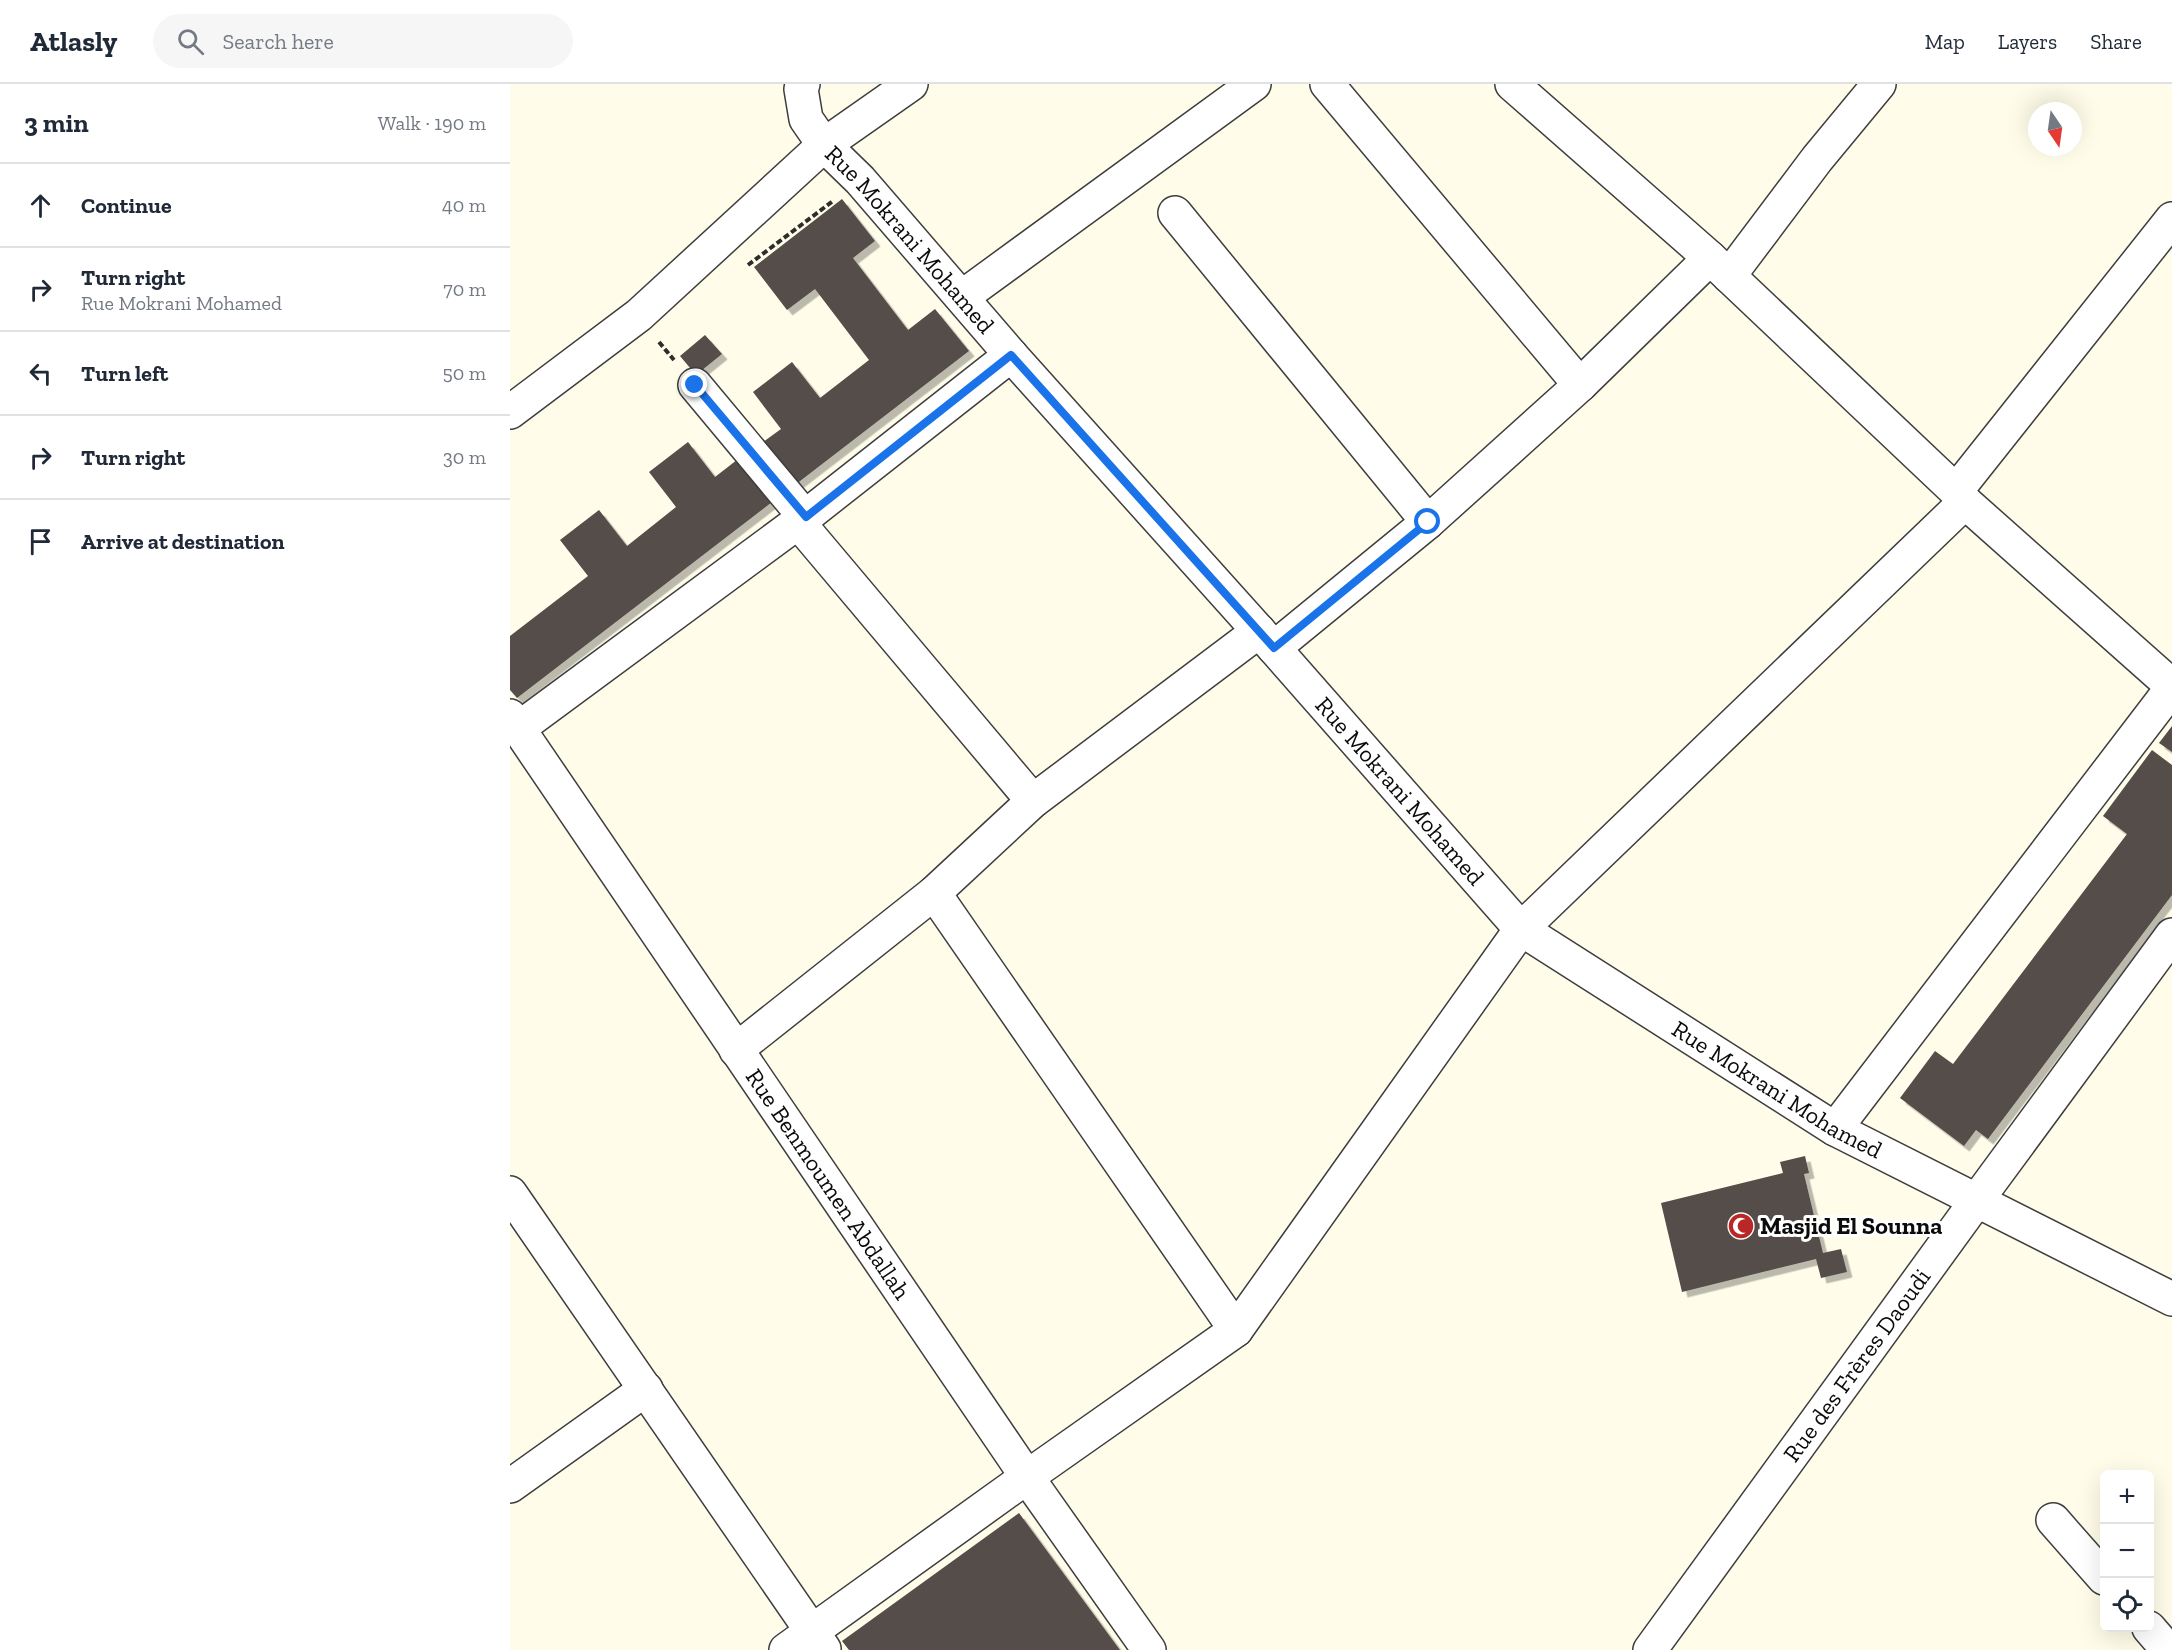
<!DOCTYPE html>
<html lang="en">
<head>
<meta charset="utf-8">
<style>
	:root { --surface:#fff; --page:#f6f6f7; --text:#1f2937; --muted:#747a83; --line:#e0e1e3 }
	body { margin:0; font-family:"Zilla Slab",serif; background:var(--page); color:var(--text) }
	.controls { position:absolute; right:18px; bottom:18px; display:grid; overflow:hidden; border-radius:9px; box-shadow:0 6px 24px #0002 }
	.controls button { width:54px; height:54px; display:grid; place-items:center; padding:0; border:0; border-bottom:2px solid var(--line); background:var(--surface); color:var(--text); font:30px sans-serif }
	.compass { position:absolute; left:1518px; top:18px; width:54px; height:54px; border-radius:50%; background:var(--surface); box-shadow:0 6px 24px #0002; rotate:167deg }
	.stop { position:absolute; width:18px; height:18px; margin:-14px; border:4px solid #1a73e8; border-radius:50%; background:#fff }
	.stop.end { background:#1a73e8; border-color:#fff; box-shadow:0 2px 6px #0008 }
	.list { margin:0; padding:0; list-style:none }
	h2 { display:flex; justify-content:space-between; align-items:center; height:78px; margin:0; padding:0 24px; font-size:26px }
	h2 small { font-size:20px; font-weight:400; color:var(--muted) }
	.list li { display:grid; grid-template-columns:39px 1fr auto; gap:18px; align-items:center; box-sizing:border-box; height:84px; padding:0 24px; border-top:2px solid var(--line) }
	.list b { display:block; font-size:22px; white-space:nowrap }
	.list p { margin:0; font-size:20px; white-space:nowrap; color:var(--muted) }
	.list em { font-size:20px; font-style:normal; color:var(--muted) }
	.icon { flex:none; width:33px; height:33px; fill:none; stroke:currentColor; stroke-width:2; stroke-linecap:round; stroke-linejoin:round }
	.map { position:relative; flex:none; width:1662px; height:1566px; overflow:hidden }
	header { display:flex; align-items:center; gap:36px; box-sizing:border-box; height:84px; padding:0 30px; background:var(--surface); border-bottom:2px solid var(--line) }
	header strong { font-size:28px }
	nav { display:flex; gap:33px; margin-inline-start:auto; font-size:21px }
	.search { width:420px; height:54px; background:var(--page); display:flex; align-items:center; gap:15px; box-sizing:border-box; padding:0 21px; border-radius:33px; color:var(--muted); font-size:22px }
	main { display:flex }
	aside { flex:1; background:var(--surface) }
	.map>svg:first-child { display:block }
	.building { fill:#544d48; filter:url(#shadow) }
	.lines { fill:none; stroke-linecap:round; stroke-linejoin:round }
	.minor-casing { stroke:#3e3e3e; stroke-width:36 }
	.path { stroke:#2d2d2d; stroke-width:4; stroke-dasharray:6 3; stroke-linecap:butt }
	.minor { stroke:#fff; stroke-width:33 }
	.route { stroke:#1a73e8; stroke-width:8 }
	.labels { text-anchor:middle; stroke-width:6; stroke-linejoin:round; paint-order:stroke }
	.street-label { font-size:24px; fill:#0b0b0b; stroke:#fff }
	.poi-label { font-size:24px; font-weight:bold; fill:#0b0b0b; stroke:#fff; text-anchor:start }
</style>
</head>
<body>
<header>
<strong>Atlasly</strong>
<div class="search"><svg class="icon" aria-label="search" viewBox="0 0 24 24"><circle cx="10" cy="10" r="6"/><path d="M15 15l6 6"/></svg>Search here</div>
<nav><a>Map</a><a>Layers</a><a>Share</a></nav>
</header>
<main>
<aside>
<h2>3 min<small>Walk · 190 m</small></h2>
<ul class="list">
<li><svg class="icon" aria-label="ahead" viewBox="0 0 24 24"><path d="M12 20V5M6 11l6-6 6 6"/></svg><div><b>Continue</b></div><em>40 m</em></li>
<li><svg class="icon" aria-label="right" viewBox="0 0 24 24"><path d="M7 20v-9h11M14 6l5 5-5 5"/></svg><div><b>Turn right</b><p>Rue Mokrani Mohamed</p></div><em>70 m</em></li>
<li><svg class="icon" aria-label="left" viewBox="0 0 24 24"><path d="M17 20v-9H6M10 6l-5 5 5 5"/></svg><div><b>Turn left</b></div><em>50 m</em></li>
<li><svg class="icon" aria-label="right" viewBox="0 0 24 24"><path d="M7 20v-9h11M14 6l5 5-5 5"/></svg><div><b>Turn right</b></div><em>30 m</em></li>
<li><svg class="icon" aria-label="arrive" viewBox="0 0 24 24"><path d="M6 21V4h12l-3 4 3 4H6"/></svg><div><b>Arrive at destination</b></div></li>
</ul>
</aside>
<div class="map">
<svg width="1662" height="1566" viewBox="0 0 1662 1566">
	<defs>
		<filter id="shadow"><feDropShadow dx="5.5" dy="5.5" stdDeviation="0" flood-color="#0004"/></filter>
	</defs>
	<rect width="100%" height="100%" fill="#fffce9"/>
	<path class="building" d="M332,115L365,157L343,174L398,246L425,225L459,267L281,404L249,361L271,345L243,308L282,278L310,314L359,276L305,205L277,226L244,183Z
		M195,251L212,270L186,291L170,272Z
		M178,358L205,393L232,372L266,415L7,614L0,606V552L78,492L50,456L89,426L117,462L166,423L139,388Z
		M1662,642V668L1649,659Z
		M1642,666L1662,681V811L1478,1055L1466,1046L1454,1062L1390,1014L1425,967L1443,980L1617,750L1593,732Z
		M1295,1072L1299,1089L1294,1090L1313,1169L1331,1165L1337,1188L1311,1194L1306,1175L1172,1208L1151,1119L1273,1089L1270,1078Z
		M509,1429L610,1566H339L332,1557Z"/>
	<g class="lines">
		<defs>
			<g id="minor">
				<path id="s1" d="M293,0L291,5L296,35L314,61L350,96L501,271L764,564L1011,845L1325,1045L1662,1215"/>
				<path d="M817,0L1070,301"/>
				<path d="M1002,0L1200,174L1446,407L1455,418L1662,602"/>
				<path d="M665,129L918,438"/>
				<path d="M1219,192L1307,75L1369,0"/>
				<path d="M452,213L744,0"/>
				<path d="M185,301L295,433"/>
				<path d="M0,328L129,231L314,61L401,0"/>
				<path d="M1446,407L1662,135"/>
				<path d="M288,438L523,717"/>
				<path d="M764,564L918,438L1070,301L1200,174"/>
				<path id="s2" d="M0,632L517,1393L639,1566"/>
				<path d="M9,644L295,433L501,271"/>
				<path d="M424,809L726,1246"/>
				<path d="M226,966L424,809L523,717L749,547"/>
				<path d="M1325,1045L1662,604"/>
				<path d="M0,1109L314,1565"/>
				<path d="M0,1402L136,1305"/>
				<path d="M1543,1436L1594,1494"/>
				<path d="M1639,1544L1658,1566"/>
				<path d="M276,1566L517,1393L726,1246L1011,845L1455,418"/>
				<path id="s3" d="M1140,1566L1467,1116L1662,851"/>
			</g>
		</defs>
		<use href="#minor" class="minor-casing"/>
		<path class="path" d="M238,181L323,117
			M149,258L164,276"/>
		<use href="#minor" class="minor"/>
	</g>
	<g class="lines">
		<path class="route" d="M185,301L296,433L501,271L764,564L918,438"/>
	</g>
	<defs>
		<symbol id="mosque-disc" viewBox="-11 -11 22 22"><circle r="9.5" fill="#b92826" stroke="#fff"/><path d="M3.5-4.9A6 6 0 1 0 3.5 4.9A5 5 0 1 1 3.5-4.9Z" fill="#fff"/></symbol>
	</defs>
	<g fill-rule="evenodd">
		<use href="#mosque-disc" x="1216" y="1127" width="30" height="30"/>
	</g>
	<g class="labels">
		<g class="street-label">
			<text dy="8" stroke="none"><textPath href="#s1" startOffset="195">Rue Mokrani Mohamed</textPath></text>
			<text dy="8" stroke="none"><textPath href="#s1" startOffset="933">Rue Mokrani Mohamed</textPath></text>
			<text dy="8" stroke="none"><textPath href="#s1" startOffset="1419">Rue Mokrani Mohamed</textPath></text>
			<text dy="8" stroke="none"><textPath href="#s2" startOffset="566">Rue Benmoumen Abdallah</textPath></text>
			<text dy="8" stroke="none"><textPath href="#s3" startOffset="352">Rue des Frères Daoudi</textPath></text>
		</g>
		<g class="poi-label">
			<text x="1250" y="1150">Masjid El Sounna</text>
		</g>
	</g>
</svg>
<div class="controls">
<button>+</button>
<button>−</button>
<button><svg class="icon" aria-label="locate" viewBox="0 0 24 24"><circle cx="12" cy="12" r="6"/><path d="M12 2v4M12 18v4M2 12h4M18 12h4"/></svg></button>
</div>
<svg class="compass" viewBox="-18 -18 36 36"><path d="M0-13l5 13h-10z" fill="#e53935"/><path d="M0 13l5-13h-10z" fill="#747a83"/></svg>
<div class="stop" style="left:918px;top:438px"></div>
<div class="stop end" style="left:185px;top:301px"></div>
</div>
</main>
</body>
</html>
